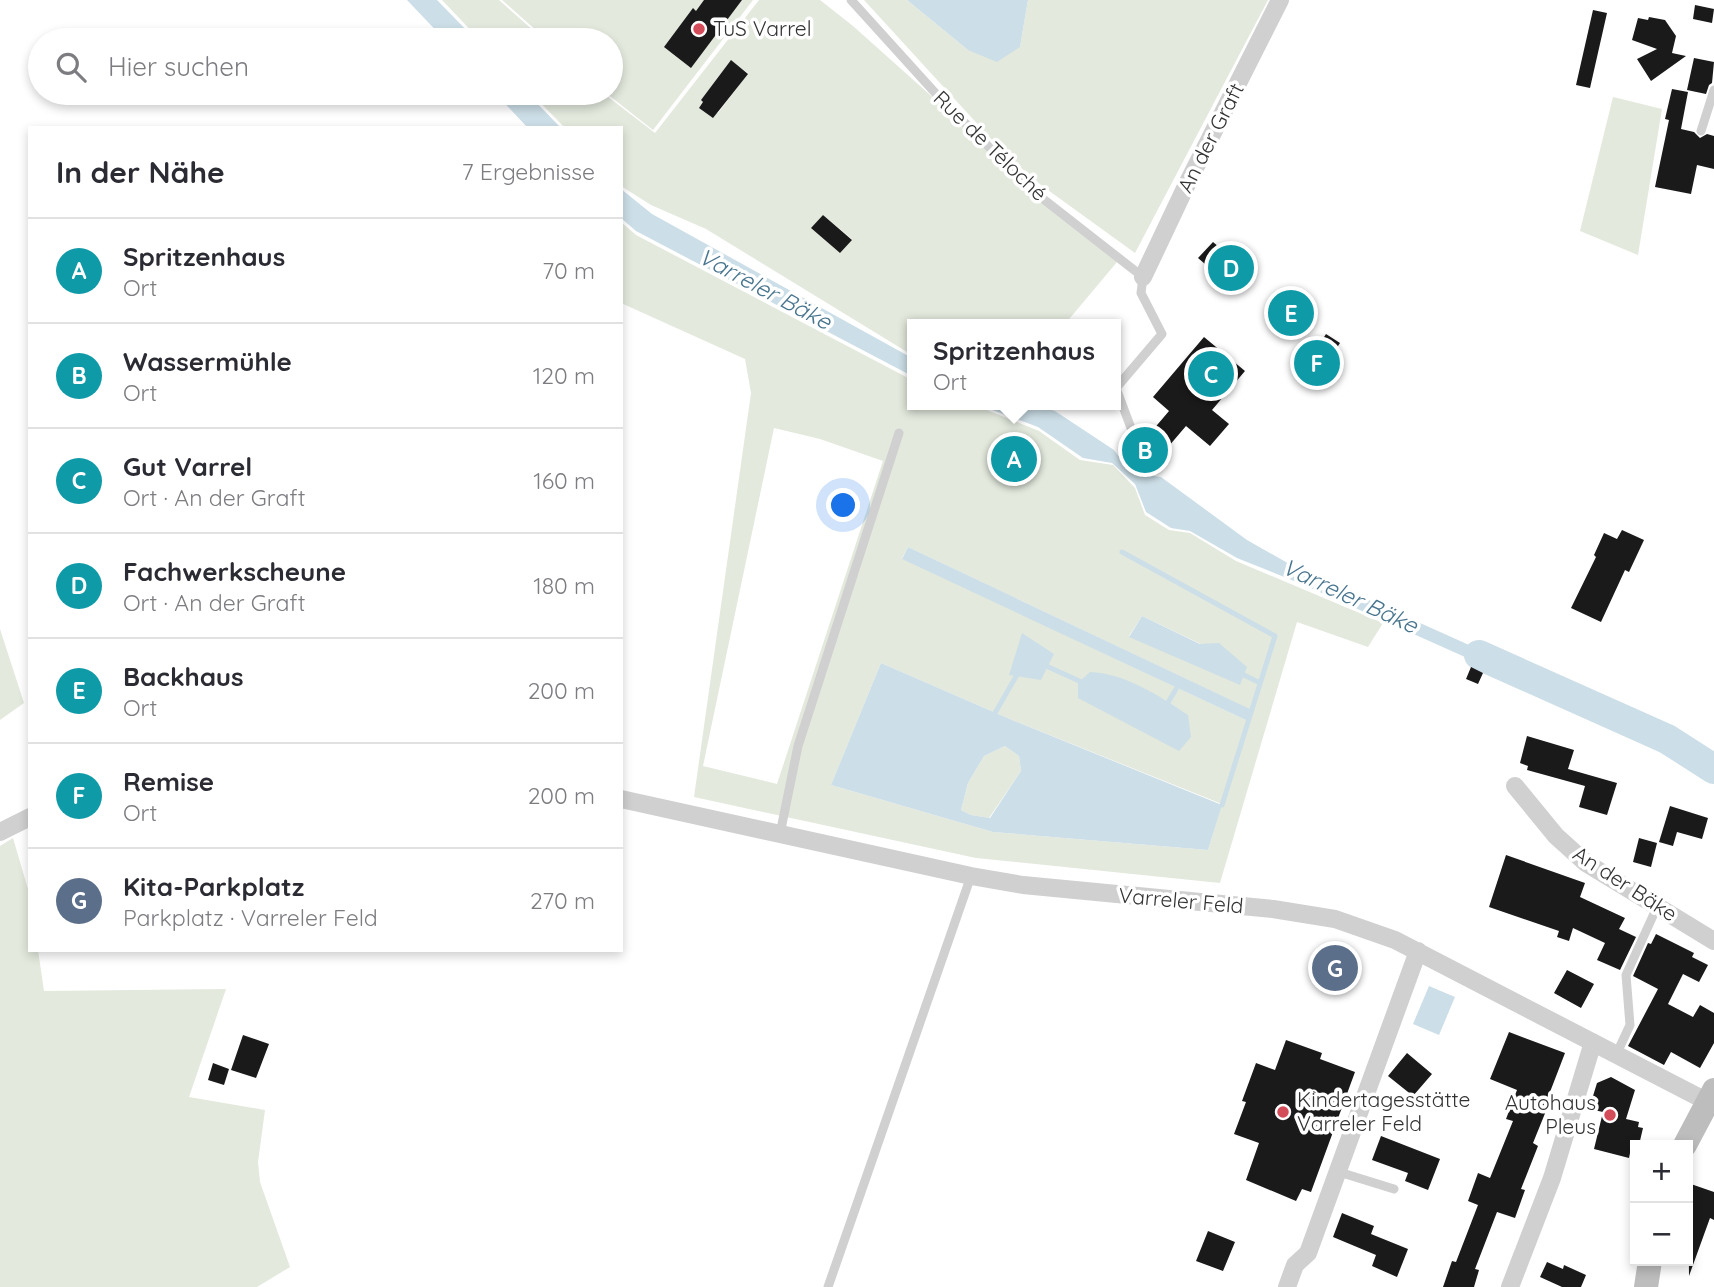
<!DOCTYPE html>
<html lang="de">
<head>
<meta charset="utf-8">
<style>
	:root { --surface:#fff; --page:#f7f7f7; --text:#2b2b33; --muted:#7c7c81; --line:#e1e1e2; --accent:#1a73e8 }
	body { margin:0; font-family:Quicksand,sans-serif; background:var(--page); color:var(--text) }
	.controls { position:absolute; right:21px; bottom:21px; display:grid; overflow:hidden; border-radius:0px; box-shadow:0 4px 10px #0003 }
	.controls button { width:63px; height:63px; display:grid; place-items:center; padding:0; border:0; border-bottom:2px solid var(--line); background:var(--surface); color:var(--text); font:35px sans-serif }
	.you { position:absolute; left:844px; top:506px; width:24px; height:24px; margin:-18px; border:5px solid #fff; border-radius:50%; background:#1a73e8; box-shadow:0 0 0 10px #1a73e833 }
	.badge { display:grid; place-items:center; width:46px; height:46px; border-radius:50%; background:var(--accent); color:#fff; font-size:23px; font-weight:700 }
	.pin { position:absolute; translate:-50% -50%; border:4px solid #fff; box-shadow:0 2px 7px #0006 }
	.popup { position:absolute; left:907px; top:319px; width:214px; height:91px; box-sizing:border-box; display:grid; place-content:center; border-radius:0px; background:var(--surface); filter:drop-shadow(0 2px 5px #0005); font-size:23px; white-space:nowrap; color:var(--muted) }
	.popup b { font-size:26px; color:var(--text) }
	.popup::after { content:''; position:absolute; left:50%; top:100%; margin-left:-14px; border:14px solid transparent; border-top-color:var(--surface) }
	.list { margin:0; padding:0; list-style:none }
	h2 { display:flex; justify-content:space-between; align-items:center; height:91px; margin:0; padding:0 28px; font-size:30px }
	h2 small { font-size:23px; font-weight:400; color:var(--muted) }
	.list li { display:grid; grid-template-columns:46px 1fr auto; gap:21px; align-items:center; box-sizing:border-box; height:105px; padding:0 28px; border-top:2px solid var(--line) }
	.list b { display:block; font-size:26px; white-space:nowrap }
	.list p { margin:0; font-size:23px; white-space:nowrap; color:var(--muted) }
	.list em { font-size:23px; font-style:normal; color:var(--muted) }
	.icon { flex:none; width:38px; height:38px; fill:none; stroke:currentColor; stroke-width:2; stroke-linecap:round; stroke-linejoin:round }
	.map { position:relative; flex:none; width:1714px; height:1287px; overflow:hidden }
	.search { position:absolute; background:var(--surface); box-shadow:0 4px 10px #0003; left:28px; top:28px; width:595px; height:77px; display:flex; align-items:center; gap:18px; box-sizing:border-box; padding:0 24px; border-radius:38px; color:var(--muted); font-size:26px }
	.panel { position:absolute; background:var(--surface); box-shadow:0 4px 10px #0003; left:28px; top:126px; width:595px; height:826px; border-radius:0px }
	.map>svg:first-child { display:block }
	.green { fill:#e3e9dd; fill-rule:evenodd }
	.water { fill:#ccdee7; fill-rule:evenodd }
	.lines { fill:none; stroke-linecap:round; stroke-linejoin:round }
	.stream { stroke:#ccdee7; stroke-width:5 }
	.river { stroke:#ccdee7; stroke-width:30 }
	.building { fill:#1a1a1a }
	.service { stroke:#d0d0d0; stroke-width:9 }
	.minor { stroke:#d0d0d0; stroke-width:18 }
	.secondary { stroke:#bdbdbd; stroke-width:24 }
	.poi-dot { fill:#d34c59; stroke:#fff; stroke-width:2.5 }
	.labels { text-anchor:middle; stroke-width:7; stroke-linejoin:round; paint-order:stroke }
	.poi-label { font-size:21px; fill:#333; stroke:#fff; text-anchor:start }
	.street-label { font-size:21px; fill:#333; stroke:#fff }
	.water-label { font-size:23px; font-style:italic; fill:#48758e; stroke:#fff }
</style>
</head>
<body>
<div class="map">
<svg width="1714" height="1287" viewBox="0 0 1714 1287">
	<rect width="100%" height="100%" fill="#fff"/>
	<path class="green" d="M442,0H499L544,40H480Z
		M502,0H753L653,130L606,93H611V40H547Z
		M759,0H820L853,26L1117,262L1065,324H912V355L706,229L651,205L621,186V128H565L531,93H603L655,133ZM730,61L748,73L718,113L701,100ZM823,215L852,239L840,253L812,228Z
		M864,0H907L968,50L1020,47L1028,0H1268L1135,253L1041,185L1004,153Z
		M1613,97L1662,109L1638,255L1580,231Z
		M621,222L636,235L912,380V405H974L1039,431L1080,460L1113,465L1135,488L1145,515L1169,530L1190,533L1236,561L1383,623L1368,647L1297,622L1220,883L976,858L694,797L751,393L745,359L621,303ZM774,428L820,439L883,461L777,784L703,766ZM908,547L1251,710L1248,721L902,558ZM1142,616L1201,644L1129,636ZM881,663L1012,720L1222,804L1208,850L993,832L831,785Z
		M0,629L24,703L0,720Z
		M1005,746L1019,756L1021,771L989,818L971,815L961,810L968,783L984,756Z
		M13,838L30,896V950H38L44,991L226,989L189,1097L265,1110L258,1162L260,1182L290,1267L257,1287H0V846Z"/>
	<path class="water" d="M407,0H437L476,40H445Z
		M907,0H1028L1020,47L997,62L968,50Z
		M495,93H527L561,128H528Z
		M621,189L652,214L912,358V376L636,231L621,218Z
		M979,405H1035L1055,411L1114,450C1124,465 1143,475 1161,477L1247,540L1293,566L1507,662L1516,671L1503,674L1304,585L1237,558L1190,531L1171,528L1146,512L1135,484L1112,463L1083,458L1038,427Z
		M908,547L1252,710L1248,721L902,559Z
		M1142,616L1200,644L1219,643L1247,667L1240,685L1129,637Z
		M1022,633L1054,654L1041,680L1009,675Z
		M881,663L1012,720L1222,805L1208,850L993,832L831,785ZM1005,746L1019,756L1021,771L990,818L971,815L961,810L968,783L984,756Z
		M1090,672C1124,673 1160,696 1188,715L1191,737L1179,751L1078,698V683Z
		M1429,986L1455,997L1439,1035L1413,1024Z"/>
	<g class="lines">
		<path class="stream" d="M1122,552L1275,636L1222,805
			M1044,665L1086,684
			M1244,675L1260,683
			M1166,706L1176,689
			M995,713L1018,673"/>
		<path class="river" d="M1479,655L1667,739L1714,769"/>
	</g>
	<path class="building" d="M704,0H742L691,68L664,47L693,8L696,11Z
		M1695,5L1714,9L1712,23L1693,19Z
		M1593,10L1607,13L1590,88L1576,85Z
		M1649,17L1665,20L1676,36L1672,53L1686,56L1651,81L1637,59L1657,49L1632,40L1638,18L1648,20Z
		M1694,58L1714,62L1712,83L1709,85L1706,94L1687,90Z
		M731,60L748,74L713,118L699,108L703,102L701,100Z
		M1672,89L1688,92L1681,129L1694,132L1700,138L1707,134L1714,136V169L1697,165L1691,194L1655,187L1669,120L1665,119Z
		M823,215L852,240L840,253L811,228Z
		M1213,242L1233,259L1240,250L1256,264L1249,273L1253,276L1239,293L1198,258Z
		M1294,298L1306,315L1287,327L1276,311Z
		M1326,334L1340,343L1314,382L1301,374Z
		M1204,337L1245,371L1212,410L1229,424L1210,446L1186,426L1145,474L1120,453L1144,425L1152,431L1169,411L1153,397Z
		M1622,530L1644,540L1629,572L1625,570L1601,622L1571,608L1596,557L1594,555L1604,533L1617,539Z
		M1471,667L1483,673L1478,684L1466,679Z
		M1527,736L1574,750L1568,769L1617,783L1607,815L1579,807L1585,786L1527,770L1528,766L1520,763Z
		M1670,806L1708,818L1702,839L1677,832L1673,846L1659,842Z
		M1639,838L1657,843L1651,867L1633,862Z
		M1506,855L1585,883L1580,897L1625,918L1619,929L1636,937L1620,970L1597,960L1605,943L1573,928L1569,941L1557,937L1559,931L1489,907Z
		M1656,934L1694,953L1692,957L1708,965L1699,982L1683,974L1668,1004L1693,1017L1700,1005L1714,1013V1043L1700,1068L1671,1052L1664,1065L1628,1046L1658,989L1633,976L1648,943L1651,944Z
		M1567,970L1594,984L1581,1008L1554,993Z
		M1509,1032L1565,1053L1545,1105L1548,1106L1533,1143L1538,1146L1521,1189L1525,1190L1515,1218L1497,1212L1475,1269L1479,1270L1474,1287H1443L1452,1261L1456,1262L1478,1205L1468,1201L1478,1173L1490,1178L1513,1121L1506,1119L1517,1090L1490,1079Z
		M243,1035L269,1044L256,1078L231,1070Z
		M1286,1040L1322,1053L1320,1059L1355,1072L1311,1192L1302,1189L1296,1201L1246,1180L1259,1143L1234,1134L1246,1102L1242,1101L1256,1063L1275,1070Z
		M1407,1053L1432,1074L1413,1096L1388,1076Z
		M213,1063L229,1069L224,1085L208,1080Z
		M1611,1077L1635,1090L1626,1119L1639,1122L1638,1127L1643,1128L1639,1145H1635V1154L1630,1153L1629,1158L1594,1149L1603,1112L1589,1109L1597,1083Z
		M1381,1136L1440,1159L1428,1190L1405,1181L1408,1173L1372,1160Z
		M1688,1183L1714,1192V1220L1710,1218L1689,1276Z
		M1342,1213L1374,1226L1371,1234L1408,1249L1397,1277L1372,1266L1376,1255L1333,1237Z
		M1208,1231L1235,1242L1223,1271L1196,1261Z
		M1547,1262L1563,1269L1564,1265L1586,1275L1581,1287H1562L1540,1277Z"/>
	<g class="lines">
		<path class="service" d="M851,0L938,96L1033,191L1143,277L1141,293L1162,334L1116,388
			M1701,131L1714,90
			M1116,388L1131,428
			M780,834L798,746L899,433
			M1616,1055L1630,1025L1626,975L1657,907
			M1339,1172L1394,1189
			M828,1287L971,876"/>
		<path class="minor" d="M1143,277L1188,182L1280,0
			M1515,786L1556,836L1586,863L1714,941
			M621,799L971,876L1023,885L1273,909L1335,919L1395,940L1706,1101
			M0,832L30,817
			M1287,1287L1295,1265L1308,1253L1418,951
			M1510,1287L1552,1178L1593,1042"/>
		<path class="secondary" d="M1685,1145L1714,1090
			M1646,1287L1650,1261"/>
	</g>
	<g class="poi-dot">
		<circle cx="699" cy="29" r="7"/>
		<circle cx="1283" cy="1112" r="7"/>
		<circle cx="1610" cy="1115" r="7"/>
	</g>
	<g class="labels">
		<g class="poi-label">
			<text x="713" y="36">TuS Varrel</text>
			<text x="1297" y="1107">Kindertagesstätte<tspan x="1297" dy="24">Varreler Feld</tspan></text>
			<text x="1596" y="1110" text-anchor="end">Autohaus<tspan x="1596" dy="24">Pleus</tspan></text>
		</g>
		<g class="street-label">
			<text transform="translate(1211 138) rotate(-63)" y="7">An der Graft</text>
			<text transform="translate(990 146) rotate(44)" y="7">Rue de Téloché</text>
			<text transform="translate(1625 884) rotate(33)" y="7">An der Bäke</text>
			<text transform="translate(1181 901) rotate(5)" y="7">Varreler Feld</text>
		</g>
		<g class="water-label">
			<text transform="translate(765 289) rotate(28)" y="8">Varreler Bäke</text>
			<text transform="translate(1350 596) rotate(25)" y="8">Varreler Bäke</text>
		</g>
	</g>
</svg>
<div class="controls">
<button>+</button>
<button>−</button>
</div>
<div class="you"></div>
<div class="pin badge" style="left:1014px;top:459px;background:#0f9aa8">A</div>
<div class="popup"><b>Spritzenhaus</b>Ort</div>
<div class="pin badge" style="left:1145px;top:450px;background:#0f9aa8">B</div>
<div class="pin badge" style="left:1211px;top:374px;background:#0f9aa8">C</div>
<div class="pin badge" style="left:1231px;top:268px;background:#0f9aa8">D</div>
<div class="pin badge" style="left:1291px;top:313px;background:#0f9aa8">E</div>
<div class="pin badge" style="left:1317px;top:363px;background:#0f9aa8">F</div>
<div class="pin badge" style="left:1335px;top:968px;background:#5c6f8a">G</div>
<div class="search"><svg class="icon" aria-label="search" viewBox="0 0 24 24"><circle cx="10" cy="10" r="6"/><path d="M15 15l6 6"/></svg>Hier suchen</div>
<section class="panel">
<h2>In der Nähe<small>7 Ergebnisse</small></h2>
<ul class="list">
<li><span class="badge" style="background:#0f9aa8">A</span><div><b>Spritzenhaus</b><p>Ort</p></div><em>70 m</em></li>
<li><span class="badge" style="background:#0f9aa8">B</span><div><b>Wassermühle</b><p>Ort</p></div><em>120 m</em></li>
<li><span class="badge" style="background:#0f9aa8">C</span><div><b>Gut Varrel</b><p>Ort · An der Graft</p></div><em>160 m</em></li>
<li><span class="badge" style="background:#0f9aa8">D</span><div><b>Fachwerkscheune</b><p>Ort · An der Graft</p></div><em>180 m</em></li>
<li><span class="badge" style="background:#0f9aa8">E</span><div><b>Backhaus</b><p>Ort</p></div><em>200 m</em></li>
<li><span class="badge" style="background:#0f9aa8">F</span><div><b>Remise</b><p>Ort</p></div><em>200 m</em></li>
<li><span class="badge" style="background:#5c6f8a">G</span><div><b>Kita-Parkplatz</b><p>Parkplatz · Varreler Feld</p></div><em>270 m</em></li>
</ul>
</section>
</div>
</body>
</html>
